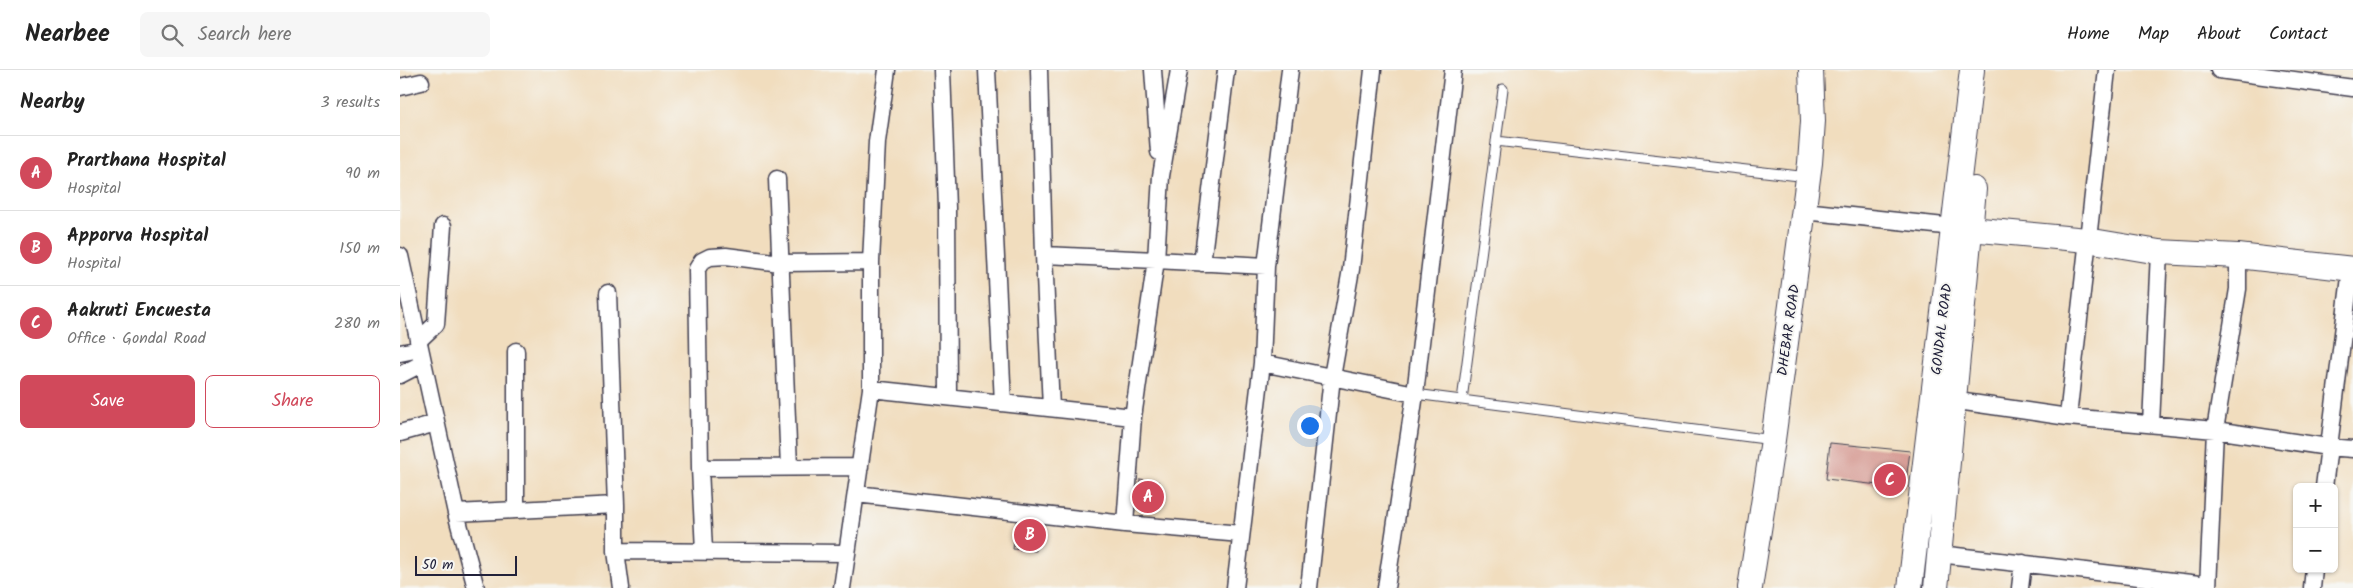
<!DOCTYPE html>
<html lang="en">
<head>
<meta charset="utf-8">
<style>
	:root { --surface:#fff; --page:#f6f6f6; --text:#222; --muted:#767676; --line:#e0e0e0; --accent:#d1495b }
	body { margin:0; font-family:Kalam,sans-serif; background:var(--page); color:var(--text) }
	.controls { position:absolute; right:15px; bottom:15px; display:grid; overflow:hidden; border-radius:8px; box-shadow:0 1px 4px #0004 }
	.controls button { width:45px; height:45px; display:grid; place-items:center; padding:0; border:0; border-bottom:1px solid var(--line); background:var(--surface); color:var(--text); font:25px sans-serif }
	.scale { position:absolute; left:15px; bottom:12px; width:102px; box-sizing:border-box; padding-left:5px; border:2px solid #22223b; border-top:0; font-size:14px; line-height:18px; white-space:nowrap; color:#22223b; -webkit-text-stroke:4px #f6f6f2; paint-order:stroke }
	.you { position:absolute; left:909px; top:355px; width:18px; height:18px; margin:-12px; border:4px solid #fff; border-radius:50%; background:#1a73e8; box-shadow:0 0 0 8px #1a73e833 }
	.badge { display:grid; place-items:center; width:32px; height:32px; border-radius:50%; background:var(--accent); color:#fff; font-size:16px; font-weight:700 }
	.pin { position:absolute; translate:-50% -50%; border:2px solid #fff; box-shadow:0 1px 5px #0006 }
	.list { margin:0; padding:0; list-style:none }
	h2 { display:flex; justify-content:space-between; align-items:center; height:65px; margin:0; padding:0 20px; font-size:21px }
	h2 small { font-size:16px; font-weight:400; color:var(--muted) }
	.list li { display:grid; grid-template-columns:32px 1fr auto; gap:15px; align-items:center; box-sizing:border-box; height:75px; padding:0 20px; border-top:1px solid var(--line) }
	.list b { display:block; font-size:19px; white-space:nowrap }
	.list p { margin:0; font-size:16px; white-space:nowrap; color:var(--muted) }
	.list em { font-size:16px; font-style:normal; color:var(--muted) }
	.actions { display:flex; gap:10px; padding:15px 20px }
	.actions a { flex:1; padding:11px 0; border:1px solid var(--accent); border-radius:8px; text-align:center; font-size:18px; color:var(--accent) }
	.actions .main { background:var(--accent); color:#fff }
	.icon { flex:none; width:28px; height:28px; fill:none; stroke:currentColor; stroke-width:2; stroke-linecap:round; stroke-linejoin:round }
	.map { position:relative; flex:none; width:1953px; height:518px; overflow:hidden }
	header { display:flex; align-items:center; gap:30px; box-sizing:border-box; height:70px; padding:0 25px; background:var(--surface); border-bottom:1px solid var(--line) }
	header strong { font-size:24px }
	nav { display:flex; gap:28px; margin-inline-start:auto; font-size:18px }
	.search { width:350px; height:45px; background:var(--page); display:flex; align-items:center; gap:12px; box-sizing:border-box; padding:0 18px; border-radius:8px; color:var(--muted); font-size:19px }
	main { display:flex }
	aside { flex:1; background:var(--surface) }
	.map>svg:first-child { display:block }
	.building { fill:#d4958e }
	.lines { fill:none; stroke-linecap:round; stroke-linejoin:round }
	.lane-casing { stroke:#413e4f; stroke-width:11 }
	.street-casing { stroke:#413e4f; stroke-width:19 }
	.secondary-casing { stroke:#413e4f; stroke-width:26 }
	.lane { stroke:#fff; stroke-width:9 }
	.street { stroke:#fff; stroke-width:16 }
	.secondary { stroke:#fff; stroke-width:24 }
	.labels { text-anchor:middle; stroke-width:4; stroke-linejoin:round; paint-order:stroke }
	.street-label { font-size:14px; fill:#22223b; stroke:#f6f6f2 }
</style>
</head>
<body>
<header>
<strong>Nearbee</strong>
<div class="search"><svg class="icon" aria-label="search" viewBox="0 0 24 24"><circle cx="10" cy="10" r="6"/><path d="M15 15l6 6"/></svg>Search here</div>
<nav><a>Home</a><a>Map</a><a>About</a><a>Contact</a></nav>
</header>
<main>
<aside>
<h2>Nearby<small>3 results</small></h2>
<ul class="list">
<li><span class="badge">A</span><div><b>Prarthana Hospital</b><p>Hospital</p></div><em>90 m</em></li>
<li><span class="badge">B</span><div><b>Apporva Hospital</b><p>Hospital</p></div><em>150 m</em></li>
<li><span class="badge">C</span><div><b>Aakruti Encuesta</b><p>Office · Gondal Road</p></div><em>280 m</em></li>
</ul>
<div class="actions"><a class="main">Save</a><a>Share</a></div>
</aside>
<div class="map">
<svg width="1953" height="518" viewBox="0 0 1953 518">
	<rect width="100%" height="100%" fill="#f6f6f2"/>
	<filter id="ink" filterUnits="userSpaceOnUse"><feTurbulence type="fractalNoise" baseFrequency=".02" numOctaves="2"/><feDisplacementMap in="SourceGraphic" scale="10" xChannelSelector="R" yChannelSelector="G"/><feConvolveMatrix kernelMatrix="1 2 1 2 8 2 1 2 1" color-interpolation-filters="sRGB"/></filter>
	<filter id="wash" filterUnits="userSpaceOnUse"><feTurbulence type="fractalNoise" baseFrequency=".0096" numOctaves="4" result="noise"/><feDisplacementMap in="SourceGraphic" scale="20" xChannelSelector="R" yChannelSelector="G"/><feGaussianBlur stdDeviation="1.12" result="paint"/><feColorMatrix in="noise" values="0 0 0 0 0 0 0 0 0 0 0 0 0 0 0 0 0 1.4 0 .05"/><feComposite in="paint" operator="in"/></filter>
	<g filter="url(#wash)">
		<rect width="100%" height="100%" fill="#f1ddbe"/>
		<g id="blocks">
			<path class="building" d="M1430,373L1510,381L1505,418L1426,409Z
				M740,409L759,412L754,438L736,435Z
				M616,452L639,454L636,481L613,479Z"/>
		</g>
	</g>
	<g filter="url(#ink)">
		<use href="#blocks" fill-opacity="0" stroke="#413e4f" stroke-width="1"/>
		<g class="lines">
			<defs>
				<path id="lane" d="M1096,71L1408,107
					M1015,324L1373,370
					M1062,330L1103,19"/>
				<path id="street" d="M542,0L547,138L548,327
					M587,0L603,333
					M639,0L644,185L756,190L733,347
					M753,0L759,82
					M779,0L761,106L756,190L866,196
					M1819,0L1953,18
					M0,17L21,12
					M377,109L389,397
					M1404,141L1563,158
					M644,185L651,338
					M0,186L56,443L76,518
					M802,193L826,0
					M208,223L216,435V481
					M18,271L36,254L43,156
					M0,283L20,279
					M862,293L1015,324
					M0,305L23,293
					M471,319L733,347L725,454
					M1544,329L1668,347L1815,360L1928,377L1953,379
					M1668,347L1707,0
					M1751,354L1759,182
					M0,363L36,353
					M300,398L460,397
					M1924,417L1951,199
					M456,424L725,454L841,464
					M116,439V281
					M56,443L216,435
					M304,481L300,398L297,199L302,191L310,187L326,186L381,193L471,192
					M1539,484L1808,515
					M221,518L216,481L447,483
					M442,518L471,319V192L477,72L487,0
					M835,518L862,293L866,196L890,0
					M909,518L932,307L951,199L973,0
					M986,518L1015,324L1053,0
					M1620,518L1623,493
					M1808,518L1815,360L1838,219V186
					M1912,518L1914,499"/>
				<path id="secondary" d="M1570,159L1687,170L1759,182L1838,186L1953,199
					M1350,518L1373,370L1410,93L1413,51L1411,0
					M1510,518L1572,0
					M1536,518L1574,119"/>
			</defs>
			<use href="#lane" class="lane-casing"/>
			<use href="#street" class="street-casing"/>
			<use href="#secondary" class="secondary-casing"/>
			<use href="#lane" class="lane"/>
			<use href="#street" class="street"/>
			<use href="#secondary" class="secondary"/>
		</g>
	</g>
	<g class="labels">
		<g class="street-label">
			<text transform="translate(1541 259) rotate(-83)" y="5">GONDAL ROAD</text>
			<text transform="translate(1388 260) rotate(-82)" y="5">DHEBAR ROAD</text>
		</g>
	</g>
</svg>
<div class="controls">
<button>+</button>
<button>−</button>
</div>
<div class="scale">50 m</div>
<div class="you"></div>
<div class="pin badge" style="left:748px;top:427px">A</div>
<div class="pin badge" style="left:630px;top:465px">B</div>
<div class="pin badge" style="left:1490px;top:410px">C</div>
</div>
</main>
</body>
</html>
